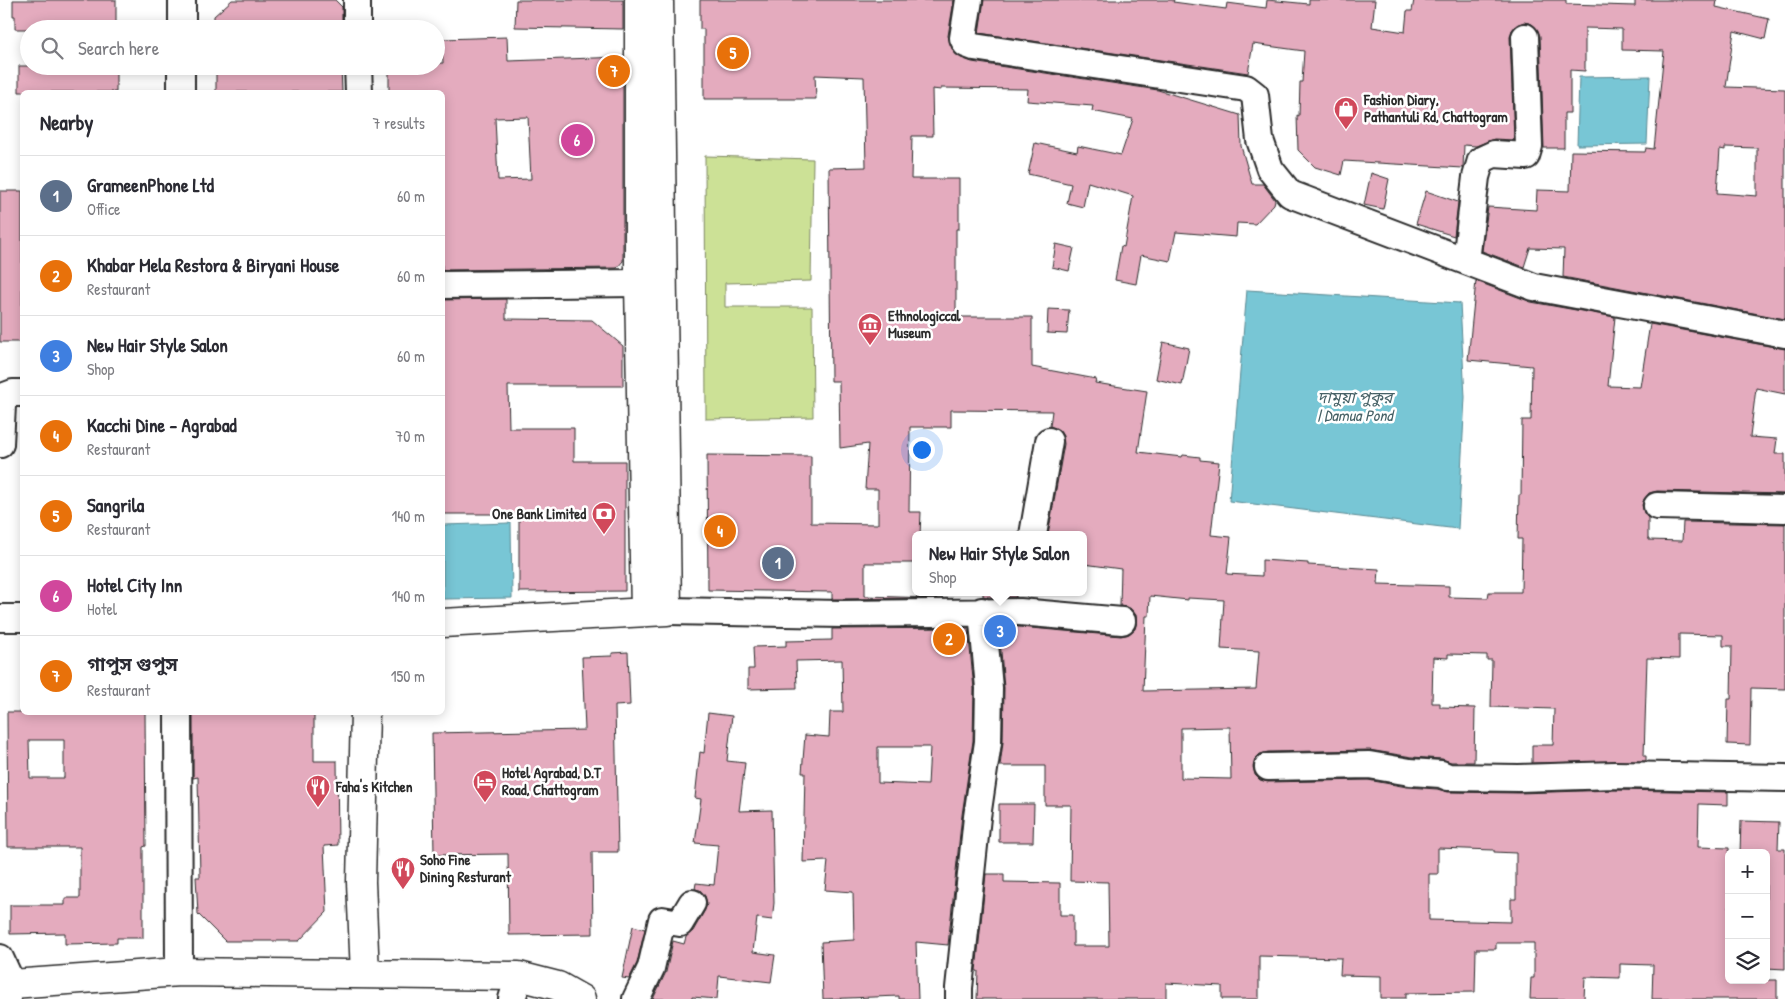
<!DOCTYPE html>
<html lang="en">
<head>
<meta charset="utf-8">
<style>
	:root { --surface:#fff; --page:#f7f7f7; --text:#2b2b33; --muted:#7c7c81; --line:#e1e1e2; --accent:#d1495b }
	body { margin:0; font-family:"Patrick Hand","Noto Sans Bengali",sans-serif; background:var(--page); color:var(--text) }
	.controls { position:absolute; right:15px; bottom:15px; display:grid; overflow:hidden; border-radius:8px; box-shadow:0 2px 12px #0003 }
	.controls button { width:45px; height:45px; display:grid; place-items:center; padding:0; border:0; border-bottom:1px solid var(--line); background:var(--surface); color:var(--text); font:25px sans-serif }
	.you { position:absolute; left:921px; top:449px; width:18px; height:18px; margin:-12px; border:4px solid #fff; border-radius:50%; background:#1a73e8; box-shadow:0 0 0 8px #1a73e833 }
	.badge { display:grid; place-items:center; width:32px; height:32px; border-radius:50%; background:var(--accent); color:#fff; font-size:16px; font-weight:700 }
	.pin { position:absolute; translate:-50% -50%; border:2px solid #fff; box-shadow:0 1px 5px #0006 }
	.popup { position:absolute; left:912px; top:531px; width:175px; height:65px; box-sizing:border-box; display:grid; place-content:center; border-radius:8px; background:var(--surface); filter:drop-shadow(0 1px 4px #0005); font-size:16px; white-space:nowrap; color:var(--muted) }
	.popup b { font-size:19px; color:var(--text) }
	.popup::after { content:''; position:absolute; left:50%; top:100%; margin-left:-10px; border:10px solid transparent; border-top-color:var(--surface) }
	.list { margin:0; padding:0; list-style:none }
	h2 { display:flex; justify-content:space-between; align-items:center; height:65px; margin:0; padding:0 20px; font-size:21px }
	h2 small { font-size:16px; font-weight:400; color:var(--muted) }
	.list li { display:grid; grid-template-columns:32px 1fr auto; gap:15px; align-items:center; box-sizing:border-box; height:80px; padding:0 20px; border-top:1px solid var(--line) }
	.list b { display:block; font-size:19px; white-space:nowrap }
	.list p { margin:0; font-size:16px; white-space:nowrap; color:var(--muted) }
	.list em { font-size:16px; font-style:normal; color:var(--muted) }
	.icon { flex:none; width:28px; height:28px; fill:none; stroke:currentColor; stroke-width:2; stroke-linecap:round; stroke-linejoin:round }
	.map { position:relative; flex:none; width:1785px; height:999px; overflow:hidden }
	.search { position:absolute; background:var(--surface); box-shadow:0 2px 12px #0003; left:20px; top:20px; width:425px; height:55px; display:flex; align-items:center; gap:12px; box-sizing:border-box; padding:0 18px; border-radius:28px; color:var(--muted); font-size:19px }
	.panel { position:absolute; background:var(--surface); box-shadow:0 2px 12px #0003; left:20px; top:90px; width:425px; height:625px; border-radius:8px }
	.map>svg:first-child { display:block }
	.green { fill:#cce196; stroke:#7c8660 }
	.water { fill:#78c6d5; stroke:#598891 }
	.building { fill:#e4abbe; stroke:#2b2b2b; fill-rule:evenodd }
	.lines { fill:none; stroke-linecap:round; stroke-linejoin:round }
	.minor-casing { stroke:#2b2b2b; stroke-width:30 }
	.tertiary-casing { stroke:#2b2b2b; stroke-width:31 }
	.minor { stroke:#fff; stroke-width:26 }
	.tertiary { stroke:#fff; stroke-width:28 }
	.labels { text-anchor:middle; stroke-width:5; stroke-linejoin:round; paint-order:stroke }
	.poi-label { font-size:15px; font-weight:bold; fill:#2b2b2b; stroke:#fff; text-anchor:start }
	.water-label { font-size:16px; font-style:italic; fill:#466166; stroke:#fff }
</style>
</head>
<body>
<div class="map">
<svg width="1785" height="999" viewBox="0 0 1785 999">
	<rect width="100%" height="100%" fill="#fff"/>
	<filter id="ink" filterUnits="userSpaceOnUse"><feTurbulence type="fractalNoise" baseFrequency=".02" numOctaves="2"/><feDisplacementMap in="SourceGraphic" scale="10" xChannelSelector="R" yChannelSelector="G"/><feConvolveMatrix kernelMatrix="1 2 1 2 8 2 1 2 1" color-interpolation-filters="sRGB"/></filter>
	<g filter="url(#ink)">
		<path class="green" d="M705,156L813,159L811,281L725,283V307H812L813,417L706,419Z"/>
		<path class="water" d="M1650,76L1647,144L1577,145L1579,77Z
			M1247,290L1460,303L1465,397L1458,529L1229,501Z
			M511,523L512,598L443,599V525Z"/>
		<path class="building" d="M13,0H116V29H15V16H13Z
			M232,0H335L342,7V29H214V16Z
			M516,0H623V29L515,27Z
			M700,0H954L948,36L953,51L961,58L972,62L1158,90L1240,115L1241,146L1252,184H1263L1275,200L1274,204L1255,224L1237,223L1236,237L1176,232L1170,261L1141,255L1136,284L1115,280L1121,246L1124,247L1133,196L1088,182L1083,207L1067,203L1071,184L1028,174L1035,143L1077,152L1078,146L1121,155L1133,119L1092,111L1093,106L1027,101L1028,89L941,88V90L932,89L933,136H912L911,179H959V229H956V317H1032V367L1096,379L1095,383L1147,391L1138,452L1182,457L1183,455L1200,457V460L1219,462L1211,535L1231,537L1227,574L1262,576V560L1308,563V565L1379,569L1378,584L1449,586V597L1488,598L1489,592H1521L1522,539H1518L1519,495H1521L1522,420H1531L1532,366L1468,360L1476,281L1531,302L1615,317L1608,386L1640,387L1650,324L1785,349V394L1756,388L1750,437L1777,439L1775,454H1785V494L1657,491L1649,493L1644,499L1642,505L1644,513L1648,518V538H1649V540L1682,541L1683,522L1785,524V689L1751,688L1750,745L1727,744L1728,699H1731L1732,646H1723V635L1679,634V659L1647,658L1644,756H1646V761L1532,763V745H1553L1554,709L1491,707L1492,660H1487V655L1448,654V658L1433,657L1432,703H1440V707L1475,708L1474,762H1451L1442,759L1412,757L1369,750L1268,752L1260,754L1255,759L1253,767L1255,775L1260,780L1268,782L1368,780L1407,787L1437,789L1448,792L1519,793L1615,790L1728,792V805L1699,804L1698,847L1729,848V980H1777V999H1652L1653,965L1620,964V978L1585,977L1584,999H1530L1531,978H1534V943H1496V949H1476L1475,992L1406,993V998H1381V976L1340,975L1341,958L1259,956V999H1222V986L1166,983V999H977L978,971H976L986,874H1004V882L1060,883V915H1073V946H1109L1108,882L1070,881L1071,805H1045V766H1000L1003,742L1004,688L999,627H1019L1121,636L1129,634L1135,629L1137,622L1136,615L1130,608L1120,606L1121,569L1084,564V535H1048L1064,444L1063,436L1059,430L1050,426L1052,411L951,410V427H910L909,512H921L920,535H916V563H865V596L933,598L832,599V592L708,590L707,455L811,456V523L878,524V489H865L868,444L840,448L839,381H831L829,168L866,167L864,77L815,75L816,99H704V29H700ZM1150,596L1188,600V598L1224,600L1221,649L1259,651L1256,689L1143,691L1146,616H1149ZM1230,727L1231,779L1181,778V728ZM1438,848L1494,850V852L1516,853V899H1511V922L1429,920V874H1438Z
			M984,0H1174L1173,2L1226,9L1227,3L1266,8L1267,0L1309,4V0H1375L1372,27L1405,32L1407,11H1412L1414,0H1566V4L1635,6V0H1717L1716,7L1769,19L1765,39L1734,31L1726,87L1785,89V319L1563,277L1564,249L1530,248L1524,267L1482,251L1488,207L1536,210L1537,190L1570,191L1571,151L1645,152L1646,148L1654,149L1664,51L1622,50V29L1585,28V71L1570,70V113H1564V148H1544L1540,36L1537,29L1532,24L1524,22L1517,25L1512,30L1510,37L1514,140L1494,139L1476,146L1464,145L1463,168L1344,161L1341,175L1315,167L1298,150L1297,115L1299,116L1300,82H1302L1304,51L1253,44L1248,73L979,33ZM1725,147L1757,148V196L1717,193L1720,149L1725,150Z
			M507,37L508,61L623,57V261L617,268L442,270V92H389V66H436V63H443L442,39ZM528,117L531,179L498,180L495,118Z
			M19,66H116V92H19Z
			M216,66H341L342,92H216Z
			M1371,173L1389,179L1383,209L1364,205Z
			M0,191H22V342H0Z
			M1426,191L1458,202L1454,236L1416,224Z
			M1056,244L1074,248L1069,271L1052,267Z
			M506,299V319L592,320L623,346V386H508L509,428H574V461H625V591L519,592V514H442V300Z
			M1048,309L1069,310L1067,334L1047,333Z
			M1163,342L1189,348L1182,385L1156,379Z
			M983,592H1016V597H988L983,596Z
			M968,628L974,689L973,741L962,815L948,945L916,942L918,999H899V996L823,999L821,942L854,940L853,892L825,890L828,861L803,862L805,773H802L805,735L829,737L830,712H843L842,660L796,661L797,688L748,689V669H754L753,647L786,646V641L832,640V629ZM878,747H930L928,785L878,783Z
			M628,652L630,705L615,706L618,852H592L593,934L509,935L508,854L434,855L432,733L585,730L582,657L612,656V653Z
			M7,712H145L146,846L143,847V938H117V943L65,944V933L10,934V905H65V898H80V847H8ZM29,740H64V778H30Z
			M193,712H314V761H337L338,845L324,846L327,912L299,941H225L198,914L196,877H200L198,777L193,778Z
			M708,713L732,716L727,761L745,763L739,811L772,810L774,903L772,920L757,918L753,952L775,955L771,982L719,976L717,999L692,997V999H653L666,972L673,941L684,944L686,937L693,931L705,910L707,904L705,896L700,890L695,889L696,883L714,885L718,845L695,843L701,799L695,798L700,752L704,753Z
			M999,804H1034L1033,842H999Z
			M1741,821L1779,822L1778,849H1785V969L1766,968V853H1740Z
			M633,926L645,929L637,963L629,979L622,978Z"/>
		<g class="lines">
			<defs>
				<path id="minor" d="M357,0V29
					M969,0L963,38L966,44L974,47L1246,88L1255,95L1260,140L1270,169L1290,194L1534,287L1785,334
					M182,29V0
					M358,66L359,92
					M181,92V66
					M1466,261L1476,177L1481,160L1494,154L1526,156L1529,146L1525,37
					M442,285L639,283
					M0,444L2,405L5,396L13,393H22
					M1657,506L1785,509
					M1033,535L1049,441
					M667,611L842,614L1020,612L1122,621
					M0,618H22
					M178,712L179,972
					M1268,767L1369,765L1410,772L1441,774L1448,777L1519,778L1615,775L1785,778
					M0,958L12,984
					M512,999L519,976
					M636,999L651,968L662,920L680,923L692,903
					M959,999V988L977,817L988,742L989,688L982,611"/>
				<path id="tertiary" d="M639,0V283L645,612
					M442,623L667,611L659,0
					M365,974L361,882L365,712
					M6,999L12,984L179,972L519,976L558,986L581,999"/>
			</defs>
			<use href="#minor" class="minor-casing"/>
			<use href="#tertiary" class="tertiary-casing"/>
			<use href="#minor" class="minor"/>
			<use href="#tertiary" class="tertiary"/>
		</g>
	</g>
	<defs>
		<symbol id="shop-pin" viewBox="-11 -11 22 30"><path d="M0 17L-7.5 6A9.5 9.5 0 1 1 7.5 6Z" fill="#d1495b" stroke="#fff"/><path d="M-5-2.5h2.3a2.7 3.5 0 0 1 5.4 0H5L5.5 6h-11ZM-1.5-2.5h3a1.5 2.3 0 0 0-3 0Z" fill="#fff"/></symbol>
		<symbol id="museum-pin" viewBox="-11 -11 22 30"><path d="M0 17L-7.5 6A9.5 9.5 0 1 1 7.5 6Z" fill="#d1495b" stroke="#fff"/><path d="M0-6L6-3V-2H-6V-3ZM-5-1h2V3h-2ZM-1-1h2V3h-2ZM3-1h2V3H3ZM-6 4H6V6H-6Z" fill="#fff"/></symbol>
		<symbol id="bank-pin" viewBox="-11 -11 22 30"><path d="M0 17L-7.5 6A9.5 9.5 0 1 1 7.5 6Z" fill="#d1495b" stroke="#fff"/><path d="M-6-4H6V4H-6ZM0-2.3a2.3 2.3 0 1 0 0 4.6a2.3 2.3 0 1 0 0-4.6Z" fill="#fff"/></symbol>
		<symbol id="hotel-pin" viewBox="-11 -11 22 30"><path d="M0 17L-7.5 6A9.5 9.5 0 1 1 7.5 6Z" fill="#d1495b" stroke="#fff"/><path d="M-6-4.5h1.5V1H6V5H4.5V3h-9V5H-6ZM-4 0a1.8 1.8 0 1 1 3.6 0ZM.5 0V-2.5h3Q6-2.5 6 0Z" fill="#fff"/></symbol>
		<symbol id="restaurant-pin" viewBox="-11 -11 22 30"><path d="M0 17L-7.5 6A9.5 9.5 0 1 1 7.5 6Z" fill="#d1495b" stroke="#fff"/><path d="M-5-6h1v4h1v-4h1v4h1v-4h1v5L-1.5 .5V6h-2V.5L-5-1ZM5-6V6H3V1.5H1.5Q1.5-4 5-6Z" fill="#fff"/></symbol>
	</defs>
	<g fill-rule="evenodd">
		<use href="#shop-pin" x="1332" y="95" width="28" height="38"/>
		<use href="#museum-pin" x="856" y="311" width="28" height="38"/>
		<use href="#bank-pin" x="590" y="500" width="28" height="38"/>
		<use href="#hotel-pin" x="471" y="768" width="28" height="38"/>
		<use href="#restaurant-pin" x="304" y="773" width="28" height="38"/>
		<use href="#restaurant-pin" x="389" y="855" width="28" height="38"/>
	</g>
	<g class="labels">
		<g class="poi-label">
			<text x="1364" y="105">Fashion Diary,<tspan x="1364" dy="17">Pathantuli Rd, Chattogram</tspan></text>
			<text x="888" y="321">Ethnologiccal<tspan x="888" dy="17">Museum</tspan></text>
			<text x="586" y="519" text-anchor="end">One Bank Limited</text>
			<text x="502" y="778">Hotel Agrabad, D.T<tspan x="502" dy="17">Road, Chattogram</tspan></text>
			<text x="336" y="792">Faha's Kitchen</text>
			<text x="420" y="865">Soho Fine<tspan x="420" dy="17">Dining Resturant</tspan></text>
		</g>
		<g class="water-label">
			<text x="1355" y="403">দামুয়া পুকুর<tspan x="1355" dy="18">| Damua Pond</tspan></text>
		</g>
	</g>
</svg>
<div class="controls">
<button>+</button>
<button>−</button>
<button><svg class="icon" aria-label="layers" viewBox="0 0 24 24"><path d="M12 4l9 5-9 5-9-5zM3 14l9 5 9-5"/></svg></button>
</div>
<div class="you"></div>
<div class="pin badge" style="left:778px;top:563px;background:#5c6f8a">1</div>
<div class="pin badge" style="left:949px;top:639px;background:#e8710a">2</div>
<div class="pin badge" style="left:1000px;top:631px;background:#3f7fe0">3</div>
<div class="popup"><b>New Hair Style Salon</b>Shop</div>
<div class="pin badge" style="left:720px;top:531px;background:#e8710a">4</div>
<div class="pin badge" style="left:733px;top:53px;background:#e8710a">5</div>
<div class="pin badge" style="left:577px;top:140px;background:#d1479c">6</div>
<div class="pin badge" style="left:614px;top:71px;background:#e8710a">7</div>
<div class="search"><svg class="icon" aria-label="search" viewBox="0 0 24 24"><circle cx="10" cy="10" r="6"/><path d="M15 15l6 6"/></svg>Search here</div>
<section class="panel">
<h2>Nearby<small>7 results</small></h2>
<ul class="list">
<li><span class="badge" style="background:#5c6f8a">1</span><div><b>GrameenPhone Ltd</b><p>Office</p></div><em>60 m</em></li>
<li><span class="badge" style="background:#e8710a">2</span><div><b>Khabar Mela Restora &amp; Biryani House</b><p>Restaurant</p></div><em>60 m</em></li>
<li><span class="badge" style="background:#3f7fe0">3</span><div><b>New Hair Style Salon</b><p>Shop</p></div><em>60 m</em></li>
<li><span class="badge" style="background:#e8710a">4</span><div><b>Kacchi Dine - Agrabad</b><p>Restaurant</p></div><em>70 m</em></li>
<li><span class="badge" style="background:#e8710a">5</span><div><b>Sangrila</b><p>Restaurant</p></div><em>140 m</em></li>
<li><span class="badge" style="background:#d1479c">6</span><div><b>Hotel City Inn</b><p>Hotel</p></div><em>140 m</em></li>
<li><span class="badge" style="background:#e8710a">7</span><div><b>গাপুস গুপুস</b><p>Restaurant</p></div><em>150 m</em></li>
</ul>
</section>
</div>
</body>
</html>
